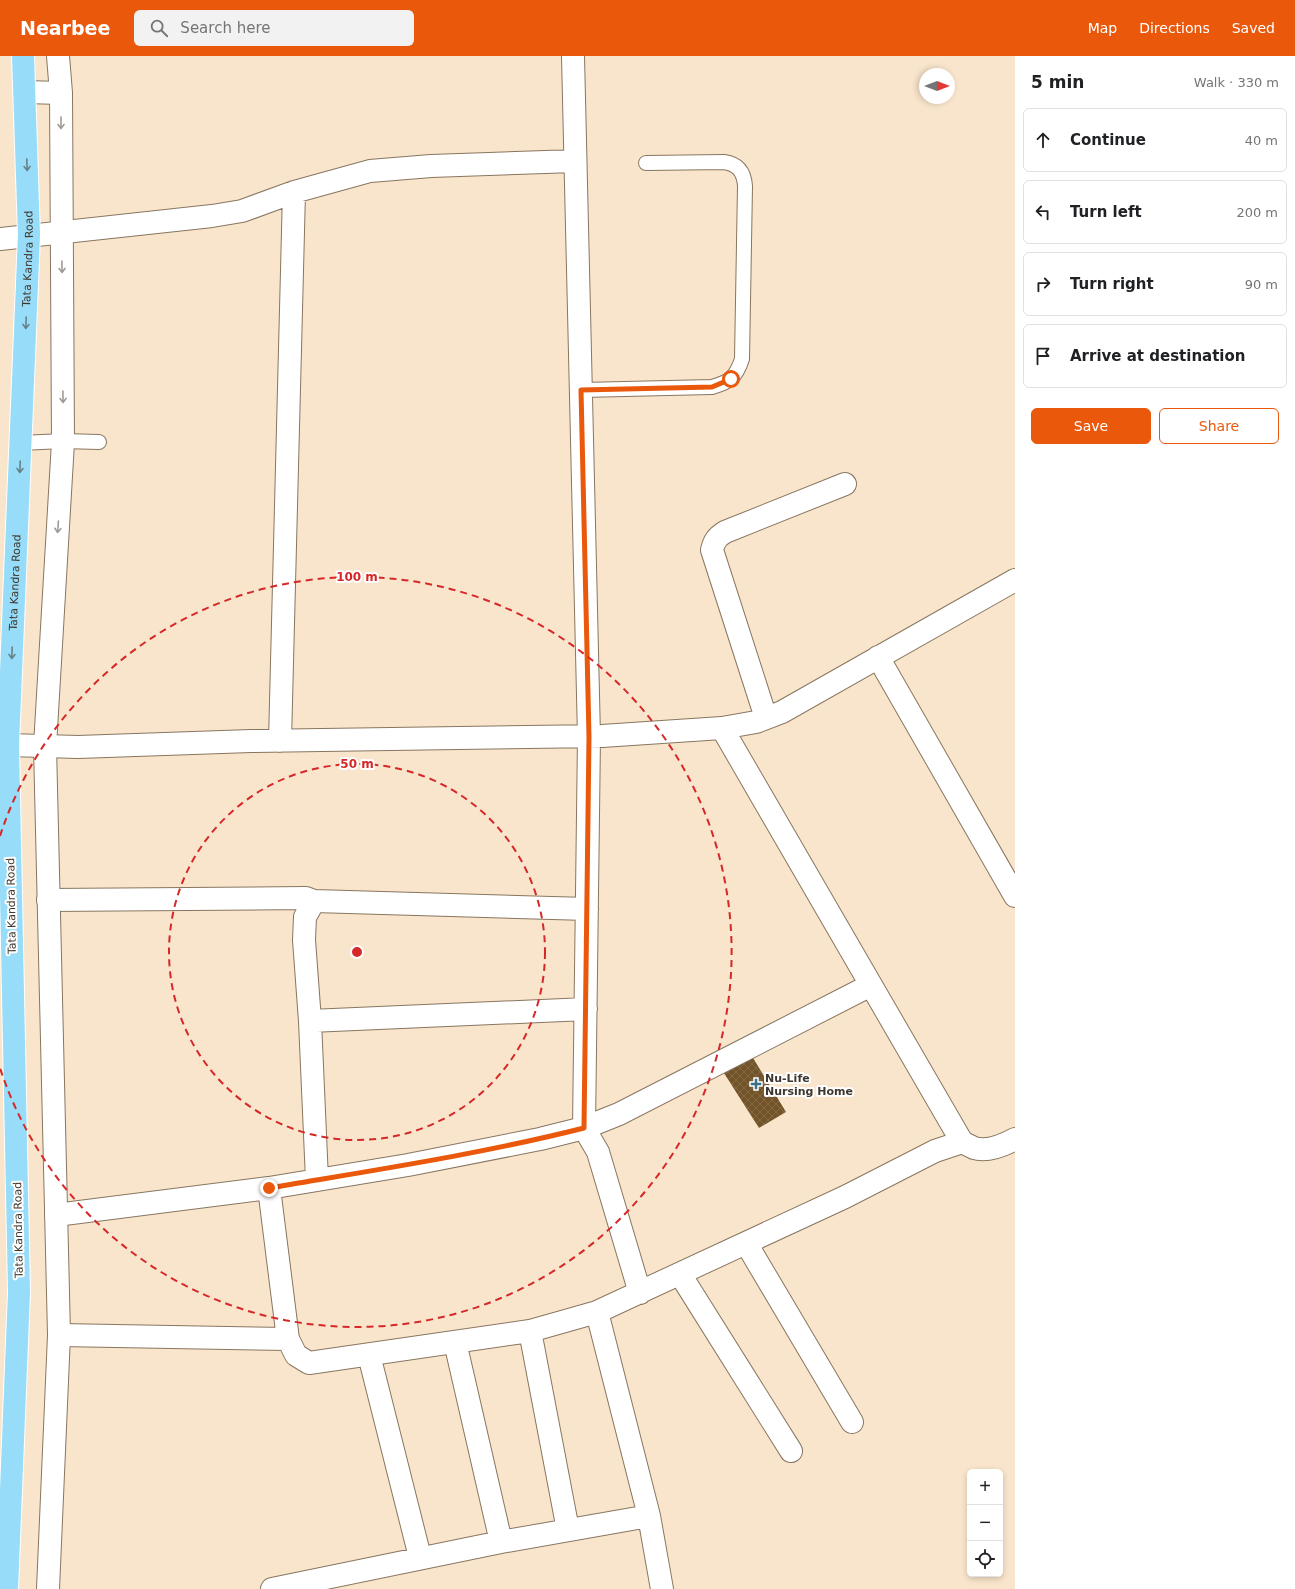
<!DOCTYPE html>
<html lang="en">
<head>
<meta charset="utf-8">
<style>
	:root { --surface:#fff; --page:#f2f2f2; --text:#202124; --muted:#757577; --line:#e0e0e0; --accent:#ea580c }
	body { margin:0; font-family:"DejaVu Sans",sans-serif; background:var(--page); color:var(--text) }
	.controls { position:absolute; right:12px; bottom:12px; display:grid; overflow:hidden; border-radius:6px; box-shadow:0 2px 6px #0003 }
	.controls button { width:36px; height:36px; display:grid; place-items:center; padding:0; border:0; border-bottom:1px solid var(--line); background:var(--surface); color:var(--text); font:20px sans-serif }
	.compass { position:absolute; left:919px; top:12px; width:36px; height:36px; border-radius:50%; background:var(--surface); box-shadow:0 2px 6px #0003; rotate:90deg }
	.stop { position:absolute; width:12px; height:12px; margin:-9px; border:3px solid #ea580c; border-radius:50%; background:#fff }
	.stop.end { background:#ea580c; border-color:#fff; box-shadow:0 1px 4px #0008 }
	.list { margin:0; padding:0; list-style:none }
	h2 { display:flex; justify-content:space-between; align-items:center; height:52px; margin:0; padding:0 16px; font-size:17px }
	h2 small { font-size:13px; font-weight:400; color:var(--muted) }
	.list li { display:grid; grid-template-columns:26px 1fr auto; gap:12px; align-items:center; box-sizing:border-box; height:64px; margin:0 8px 8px; padding:0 8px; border:1px solid var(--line); border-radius:6px }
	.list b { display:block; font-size:15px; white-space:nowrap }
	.list em { font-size:13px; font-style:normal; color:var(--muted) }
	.actions { display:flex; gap:8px; padding:12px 16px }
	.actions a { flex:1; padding:9px 0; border:1px solid var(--accent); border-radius:6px; text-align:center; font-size:14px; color:var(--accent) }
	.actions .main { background:var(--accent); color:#fff }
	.icon { flex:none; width:22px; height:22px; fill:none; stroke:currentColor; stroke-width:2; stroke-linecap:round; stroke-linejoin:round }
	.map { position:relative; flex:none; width:1015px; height:1533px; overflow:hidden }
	header { display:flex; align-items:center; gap:24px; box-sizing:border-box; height:56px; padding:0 20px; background:var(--accent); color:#fff }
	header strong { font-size:19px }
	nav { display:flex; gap:22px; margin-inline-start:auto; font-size:14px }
	.search { width:280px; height:36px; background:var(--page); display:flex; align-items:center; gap:10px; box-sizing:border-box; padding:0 14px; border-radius:6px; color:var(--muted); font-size:15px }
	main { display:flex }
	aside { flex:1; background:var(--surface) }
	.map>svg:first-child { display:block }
	.building { fill:url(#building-cross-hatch) }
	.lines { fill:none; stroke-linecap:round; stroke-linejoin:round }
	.service-casing { stroke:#887660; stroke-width:16 }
	.minor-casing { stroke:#887660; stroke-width:24 }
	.tertiary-casing { stroke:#887660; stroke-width:24 }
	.primary-casing { stroke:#fff; stroke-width:24 }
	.service { stroke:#fff; stroke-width:14 }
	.minor { stroke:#fff; stroke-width:22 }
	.tertiary { stroke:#fff; stroke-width:22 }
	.primary { stroke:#97dcf8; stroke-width:22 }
	.oneway { stroke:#9f9b96 }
	.oneway2 { stroke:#678189 }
	.route { stroke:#ea580c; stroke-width:5 }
	.ring { fill:none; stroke:#d62828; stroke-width:2; stroke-dasharray:7 5 }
	.poi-dot { fill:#37718a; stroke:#fff; stroke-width:1.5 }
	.labels { text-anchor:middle; stroke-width:4; stroke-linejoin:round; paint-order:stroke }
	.street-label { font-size:11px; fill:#3f372e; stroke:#fff }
	.poi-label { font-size:11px; font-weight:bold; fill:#3f372e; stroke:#fff; text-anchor:start }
	.centre { fill:#d62828; stroke:#fff; stroke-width:2 }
	.ring-label { font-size:12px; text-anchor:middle; font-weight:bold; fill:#d62828; stroke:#fff; stroke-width:4; stroke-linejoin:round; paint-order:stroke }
</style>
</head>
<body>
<header>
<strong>Nearbee</strong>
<div class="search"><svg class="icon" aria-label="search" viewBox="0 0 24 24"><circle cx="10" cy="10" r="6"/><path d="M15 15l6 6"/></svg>Search here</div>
<nav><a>Map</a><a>Directions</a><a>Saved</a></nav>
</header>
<main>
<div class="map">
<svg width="1015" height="1533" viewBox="0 0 1015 1533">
	<defs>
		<pattern id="building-cross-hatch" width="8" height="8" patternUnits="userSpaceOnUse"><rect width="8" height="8" fill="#735429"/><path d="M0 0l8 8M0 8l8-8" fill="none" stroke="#836a47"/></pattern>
	</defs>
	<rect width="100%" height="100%" fill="#f9e5cc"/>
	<path class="building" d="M750,997L786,1056L759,1072L722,1014Z"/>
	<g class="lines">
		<defs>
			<path id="service" d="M581,334L712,331C730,326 736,321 742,303L745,130C744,116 738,108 724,106L646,107
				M21,387L63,385L99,386"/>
			<path id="minor" d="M573,0L589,681L584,1072L598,1096L640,1237
				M0,183L212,160L242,155L294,136L370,115L431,110L575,105
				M878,601L1015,840
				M766,662L712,494C714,485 717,481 725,476L845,428
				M722,672L962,1086C966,1088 970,1090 974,1092C987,1096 1004,1089 1015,1083
				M280,685L294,136
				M8,689L78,691L251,685L602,680L722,672L756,666L782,656L1015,524
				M48,844L306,842L314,845
				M310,965L586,953
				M317,1124L310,965L304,884L305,861L314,845L587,853
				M269,1132L288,1283L296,1299L309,1307L530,1275L597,1256L845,1141L935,1095L962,1086
				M56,1159L269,1132L408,1109L540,1083L584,1072L619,1058L871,929
				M746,1187L852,1366
				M680,1218L791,1395
				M597,1256L649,1460L662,1533
				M530,1275L568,1474
				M59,1279L288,1283
				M455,1286L501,1486
				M369,1299L420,1501
				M272,1533L501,1486L649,1460"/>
			<path id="tertiary" d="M25,36L61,37
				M48,1533L59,1279L45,690L63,386L61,37L58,0"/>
			<g id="primary">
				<path id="s1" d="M7,1533L19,1236L8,689L29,179L23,0"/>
			</g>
		</defs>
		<use href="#service" class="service-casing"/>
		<use href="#minor" class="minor-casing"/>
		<use href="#tertiary" class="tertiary-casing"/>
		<use href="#primary" class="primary-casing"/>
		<use href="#service" class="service"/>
		<use href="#minor" class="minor"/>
		<use href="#tertiary" class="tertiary"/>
		<use href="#primary" class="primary"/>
	</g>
	<defs><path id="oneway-shaft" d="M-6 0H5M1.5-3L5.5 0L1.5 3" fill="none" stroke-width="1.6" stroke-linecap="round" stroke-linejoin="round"/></defs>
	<g class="oneway">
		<use href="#oneway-shaft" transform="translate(61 67) rotate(90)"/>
		<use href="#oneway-shaft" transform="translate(62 211) rotate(89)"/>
		<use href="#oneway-shaft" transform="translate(63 341) rotate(89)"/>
		<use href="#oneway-shaft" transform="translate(58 471) rotate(94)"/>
	</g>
	<g class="oneway2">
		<use href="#oneway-shaft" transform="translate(27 109) rotate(88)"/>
		<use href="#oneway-shaft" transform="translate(26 267) rotate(92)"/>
		<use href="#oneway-shaft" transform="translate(20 411) rotate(92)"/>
		<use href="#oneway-shaft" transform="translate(12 597) rotate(92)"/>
	</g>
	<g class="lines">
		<path class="route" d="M269,1132C375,1114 481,1098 584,1072L589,681L581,334L712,331L731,323"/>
	</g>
	<g class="ring">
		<circle cx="357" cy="896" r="188"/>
		<path d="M0 780A375 375 0 1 1 0 1012"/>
	</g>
	<path class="poi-dot" d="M754 1022h4v4h4v4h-4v4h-4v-4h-4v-4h4z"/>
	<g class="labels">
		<g class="street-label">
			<text dy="4" stroke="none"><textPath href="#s1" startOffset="1331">Tata Kandra Road</textPath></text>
			<text dy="4" stroke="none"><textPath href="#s1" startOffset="1007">Tata Kandra Road</textPath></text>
			<text transform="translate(11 850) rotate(-91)" y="4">Tata Kandra Road</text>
			<text transform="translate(18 1174) rotate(-91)" y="4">Tata Kandra Road</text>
		</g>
		<g class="poi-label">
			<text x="765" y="1026">Nu-Life<tspan x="765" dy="13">Nursing Home</tspan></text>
		</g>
	</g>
	<circle cx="357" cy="896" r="6" class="centre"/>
	<g class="ring-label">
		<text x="357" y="525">100 m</text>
		<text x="357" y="712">50 m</text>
	</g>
</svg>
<div class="controls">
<button>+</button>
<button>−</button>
<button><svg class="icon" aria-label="locate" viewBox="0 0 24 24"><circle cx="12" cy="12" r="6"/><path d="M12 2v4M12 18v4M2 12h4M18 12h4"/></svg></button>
</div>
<svg class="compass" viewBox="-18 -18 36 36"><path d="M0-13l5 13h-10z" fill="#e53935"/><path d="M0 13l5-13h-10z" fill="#757577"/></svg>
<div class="stop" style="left:731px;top:323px"></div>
<div class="stop end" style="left:269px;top:1132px"></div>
</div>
<aside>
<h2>5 min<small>Walk · 330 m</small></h2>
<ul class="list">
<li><svg class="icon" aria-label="ahead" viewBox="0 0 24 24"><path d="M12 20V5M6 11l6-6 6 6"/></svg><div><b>Continue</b></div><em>40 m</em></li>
<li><svg class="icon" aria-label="left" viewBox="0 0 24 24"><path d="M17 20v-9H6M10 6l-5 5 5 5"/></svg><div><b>Turn left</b></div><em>200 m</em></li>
<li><svg class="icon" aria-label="right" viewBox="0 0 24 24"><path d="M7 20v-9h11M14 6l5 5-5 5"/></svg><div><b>Turn right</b></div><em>90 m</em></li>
<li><svg class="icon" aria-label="arrive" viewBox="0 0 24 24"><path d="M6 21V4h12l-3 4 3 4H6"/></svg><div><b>Arrive at destination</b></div></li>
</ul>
<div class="actions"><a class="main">Save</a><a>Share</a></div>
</aside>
</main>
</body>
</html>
